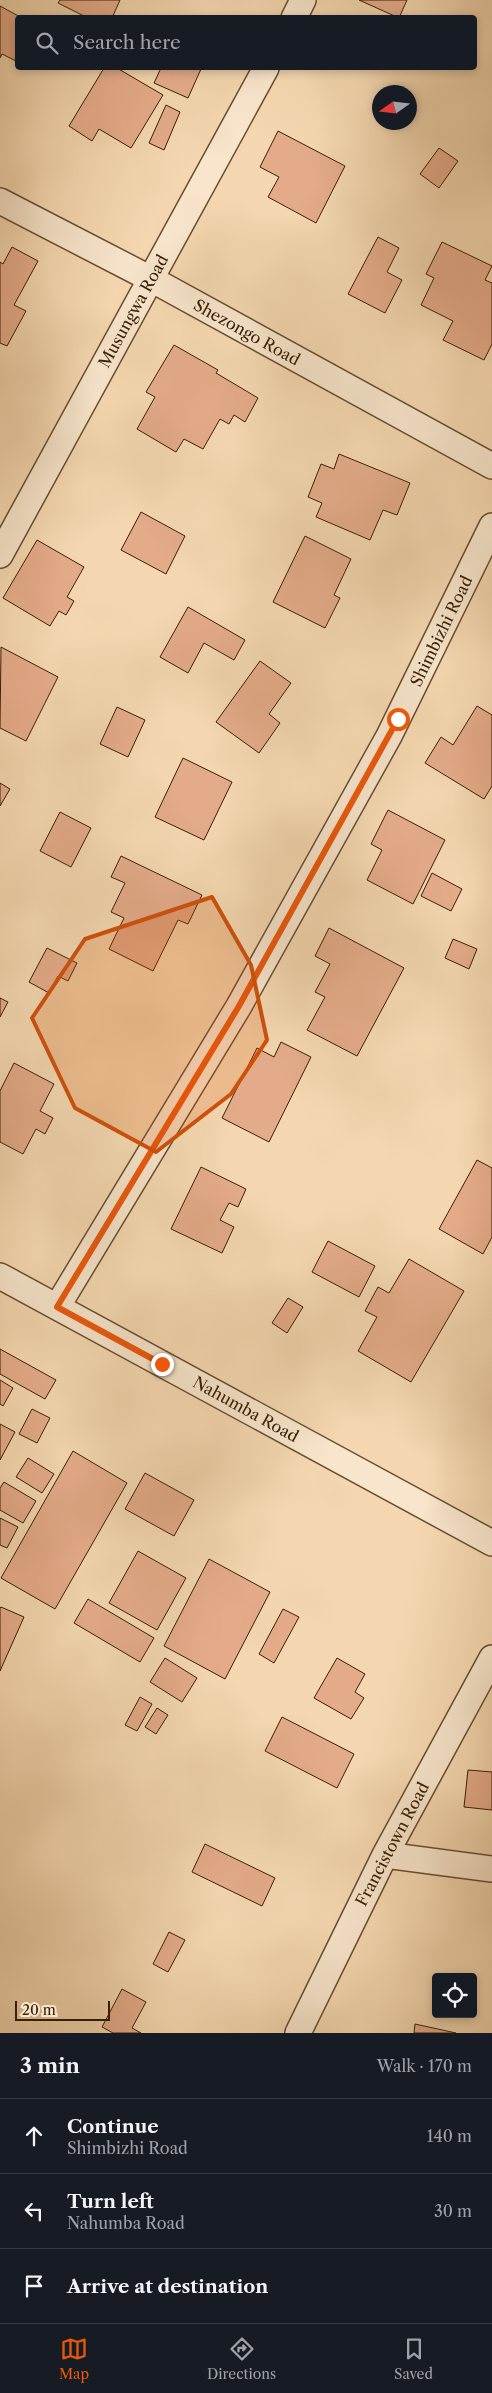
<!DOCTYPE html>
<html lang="en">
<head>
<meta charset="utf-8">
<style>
	:root { --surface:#171b24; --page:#20242c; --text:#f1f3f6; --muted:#9ea1a6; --line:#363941; --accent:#ea580c }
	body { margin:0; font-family:"Libre Caslon Text",serif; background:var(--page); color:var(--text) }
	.controls { position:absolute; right:15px; bottom:15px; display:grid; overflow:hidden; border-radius:5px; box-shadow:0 2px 8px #0003 }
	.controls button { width:45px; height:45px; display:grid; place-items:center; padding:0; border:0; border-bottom:1px solid var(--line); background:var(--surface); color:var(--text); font:25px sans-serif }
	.compass { position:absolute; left:372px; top:85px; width:45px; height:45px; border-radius:50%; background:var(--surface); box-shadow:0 2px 8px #0003; rotate:256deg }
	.scale { position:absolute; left:15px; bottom:12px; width:95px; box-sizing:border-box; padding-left:5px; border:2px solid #382004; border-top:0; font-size:14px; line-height:18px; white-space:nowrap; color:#382004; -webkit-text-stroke:4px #f8e5cc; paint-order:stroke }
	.stop { position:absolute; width:15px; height:15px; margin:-11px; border:4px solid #ea580c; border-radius:50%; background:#fff }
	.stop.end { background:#ea580c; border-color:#fff; box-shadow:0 1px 5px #0008 }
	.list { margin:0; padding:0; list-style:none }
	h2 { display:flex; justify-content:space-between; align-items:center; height:65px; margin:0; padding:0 20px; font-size:21px }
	h2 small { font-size:16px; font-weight:400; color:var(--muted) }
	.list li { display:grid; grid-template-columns:32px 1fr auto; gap:15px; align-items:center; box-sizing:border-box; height:75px; padding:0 20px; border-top:1px solid var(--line) }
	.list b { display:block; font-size:19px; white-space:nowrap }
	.list p { margin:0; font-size:16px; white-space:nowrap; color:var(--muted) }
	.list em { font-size:16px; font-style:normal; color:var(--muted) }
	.icon { flex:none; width:28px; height:28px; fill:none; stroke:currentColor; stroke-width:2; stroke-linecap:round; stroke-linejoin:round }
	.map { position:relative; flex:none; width:492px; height:2033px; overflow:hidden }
	.search { position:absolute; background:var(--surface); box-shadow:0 2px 8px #0003; left:15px; right:15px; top:15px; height:55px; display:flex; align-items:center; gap:12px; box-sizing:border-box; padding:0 18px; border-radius:5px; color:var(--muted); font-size:19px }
	.sheet { height:290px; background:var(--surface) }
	nav { display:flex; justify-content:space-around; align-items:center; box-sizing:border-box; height:70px; border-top:1px solid var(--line); background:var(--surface); font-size:14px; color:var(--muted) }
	nav a { display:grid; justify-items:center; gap:2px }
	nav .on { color:var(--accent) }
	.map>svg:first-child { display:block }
	.building { fill:#e4ab8a; stroke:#382004 }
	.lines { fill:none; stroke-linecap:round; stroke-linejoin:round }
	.minor-casing { stroke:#674e2f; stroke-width:28 }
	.minor { stroke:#f8e5cc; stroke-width:25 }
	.route { stroke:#ea580c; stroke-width:6 }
	.marked { fill:#ce500b; fill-opacity:0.2; stroke:#ce500b; stroke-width:4; stroke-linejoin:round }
	.labels { text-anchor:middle; stroke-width:4; stroke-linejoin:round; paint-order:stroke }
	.street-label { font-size:16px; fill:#382004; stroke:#f8e5cc }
</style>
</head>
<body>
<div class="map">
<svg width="492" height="2033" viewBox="0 0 492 2033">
	<rect width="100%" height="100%" fill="#f4d7b0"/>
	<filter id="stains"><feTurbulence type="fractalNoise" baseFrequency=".004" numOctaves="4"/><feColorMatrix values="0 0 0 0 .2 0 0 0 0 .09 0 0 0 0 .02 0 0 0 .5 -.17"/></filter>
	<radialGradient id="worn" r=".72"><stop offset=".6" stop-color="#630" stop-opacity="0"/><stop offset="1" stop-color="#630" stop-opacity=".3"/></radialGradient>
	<path class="building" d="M60,0H120L112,18H88L58,3Z
		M359,0H407L399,18Z
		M0,6L22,18H18V62L2,54L0,58Z
		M104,68H117L163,95L131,148L99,129L92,141L69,126Z
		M161,68L201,69L188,98L154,83Z
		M166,105L180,112L164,150L149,143Z
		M278,131L345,166L316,223L268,197L279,177L260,167Z
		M439,148L458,161L439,188L420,174Z
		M378,237L399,248L387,272L402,280L385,313L348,294Z
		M442,242L492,266L485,280L492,283V344L484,360L443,340L453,321L421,305L434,278L426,274Z
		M12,247L38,261L14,305L26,311L7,346L0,343V262L3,264Z
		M174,345L218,370L216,373L258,398L245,422L234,415L229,424L220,419L203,449L184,439L176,452L137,429L155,397L146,392Z
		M339,454L410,483L397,515L383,510L370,540L316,517L322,503L308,497L321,464L334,469Z
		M141,512L185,536L166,574L121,550Z
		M305,536L351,559L334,595L340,598L325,628L273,602Z
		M37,540L84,567L67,597L74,601L66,615L59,611L50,626L3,598Z
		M188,607L245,640L234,660L204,643L188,673L160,657Z
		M1,647L58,677L26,741L0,728Z
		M260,661L291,683L269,714L280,723L259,753L216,722Z
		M477,706L492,715V786L484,799L425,763L441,737L453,745Z
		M117,707L145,720L128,757L100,744Z
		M183,758L232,782L204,840L155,817Z
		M0,783L10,789L0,806Z
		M388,810L445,840L413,904L367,880L382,850L371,844Z
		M60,812L91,828L71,867L40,851Z
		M121,856L202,895L188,924L178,920L153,971L109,949L124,918L111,912L125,883L111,877Z
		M432,873L462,889L451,911L421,896Z
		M329,928L404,968L357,1056L307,1030L325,997L315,992L330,964L315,956Z
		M453,939L477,949L469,969L445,958Z
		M47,948L77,963L68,981L58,976L49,993L29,982Z
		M0,998L8,1002L0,1017Z
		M281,1042L311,1057L269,1142L222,1118L257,1048L274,1057Z
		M14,1063L54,1084L40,1111L53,1118L45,1134L36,1129L23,1154L0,1142V1091Z
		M477,1160L492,1168V1237L483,1254L439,1229Z
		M201,1167L246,1189L238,1207L229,1203L220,1220L234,1227L222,1253L171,1229Z
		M328,1241L375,1266L359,1297L312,1272Z
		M409,1259L464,1291L411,1382L358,1351L377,1317L365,1311L378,1287L389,1293Z
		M288,1298L303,1307L287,1333L272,1323Z
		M0,1349L56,1380L45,1399L0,1374Z
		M0,1380L13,1388L3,1406L0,1404Z
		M32,1409L50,1418L37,1443L19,1434Z
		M0,1424L15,1432L0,1460Z
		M73,1451L127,1483L55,1609L1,1578Z
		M28,1458L54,1474L42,1493L16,1477Z
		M145,1473L194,1500L174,1536L125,1509Z
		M4,1482L36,1501L23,1523L0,1510V1488Z
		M0,1518L18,1527L7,1548L0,1545Z
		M138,1551L186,1578L157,1630L109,1603Z
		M209,1559L270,1592L225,1679L164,1646Z
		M88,1599L154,1638L140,1662L74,1623Z
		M1,1607L24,1617L0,1671V1608Z
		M283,1609L299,1617L274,1663L259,1654Z
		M165,1658L197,1678L182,1702L150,1682Z
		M337,1658L365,1674L355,1692L364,1698L351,1719L314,1698Z
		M140,1697L152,1704L137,1731L125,1725Z
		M157,1708L168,1715L156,1734L145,1727Z
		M282,1717L354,1754L337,1788L265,1751Z
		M468,1770L492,1772V1810L464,1807Z
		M205,1844L275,1878L262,1906L192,1872Z
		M169,1932L185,1940L168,1972L153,1964Z
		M122,1989L146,2002L132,2028L141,2033H113L102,2027Z
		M415,2024L456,2033H414Z"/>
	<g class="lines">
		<defs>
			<path id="minor" d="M294,18L303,0
				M0,201L151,279L492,466
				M0,555L266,68
				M0,1276L492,1543
				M57,1307L239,1006L389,736L492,526
				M385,1855L492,1869
				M298,2033L385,1855L492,1658"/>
		</defs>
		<use href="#minor" class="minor-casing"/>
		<use href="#minor" class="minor"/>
	</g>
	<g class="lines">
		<path class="route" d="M162,1364L57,1307L239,1006L398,719"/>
	</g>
	<path class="marked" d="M212,897L251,965L267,1040L231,1094L156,1152L75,1108L32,1018L85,939Z"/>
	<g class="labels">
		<g class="street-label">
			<text transform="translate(133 311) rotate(-61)" y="6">Musungwa Road</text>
			<text transform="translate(247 332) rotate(29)" y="6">Shezongo Road</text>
			<text transform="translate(441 631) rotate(-64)" y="6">Shimbizhi Road</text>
			<text transform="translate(246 1409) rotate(29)" y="6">Nahumba Road</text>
			<text transform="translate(392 1844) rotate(-62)" y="6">Francistown Road</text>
		</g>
	</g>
	<rect width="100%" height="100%" filter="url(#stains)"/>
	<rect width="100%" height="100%" fill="url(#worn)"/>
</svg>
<div class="controls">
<button><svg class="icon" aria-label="locate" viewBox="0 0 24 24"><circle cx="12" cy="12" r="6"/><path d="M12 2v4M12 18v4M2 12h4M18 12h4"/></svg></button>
</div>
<svg class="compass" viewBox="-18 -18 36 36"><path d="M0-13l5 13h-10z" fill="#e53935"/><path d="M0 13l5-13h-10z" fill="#9ea1a6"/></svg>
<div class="scale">20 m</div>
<div class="stop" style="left:398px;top:719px"></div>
<div class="stop end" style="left:162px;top:1364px"></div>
<div class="search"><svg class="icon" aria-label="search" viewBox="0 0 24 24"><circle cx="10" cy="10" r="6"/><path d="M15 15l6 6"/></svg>Search here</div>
</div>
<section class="sheet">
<h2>3 min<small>Walk · 170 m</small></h2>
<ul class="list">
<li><svg class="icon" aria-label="ahead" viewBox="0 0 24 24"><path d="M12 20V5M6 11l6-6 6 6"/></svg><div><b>Continue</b><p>Shimbizhi Road</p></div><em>140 m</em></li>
<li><svg class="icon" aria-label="left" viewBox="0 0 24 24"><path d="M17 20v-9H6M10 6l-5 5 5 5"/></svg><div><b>Turn left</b><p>Nahumba Road</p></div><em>30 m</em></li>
<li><svg class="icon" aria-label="arrive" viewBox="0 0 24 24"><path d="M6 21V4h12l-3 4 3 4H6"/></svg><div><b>Arrive at destination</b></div></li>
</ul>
</section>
<nav>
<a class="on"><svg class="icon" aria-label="map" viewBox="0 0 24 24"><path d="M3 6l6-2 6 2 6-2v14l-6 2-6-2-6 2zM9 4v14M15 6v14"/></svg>Map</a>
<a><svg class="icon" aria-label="directions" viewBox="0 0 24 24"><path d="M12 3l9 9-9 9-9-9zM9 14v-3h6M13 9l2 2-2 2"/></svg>Directions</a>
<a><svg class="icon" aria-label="saved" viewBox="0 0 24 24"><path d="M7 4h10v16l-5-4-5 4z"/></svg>Saved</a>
</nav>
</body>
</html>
